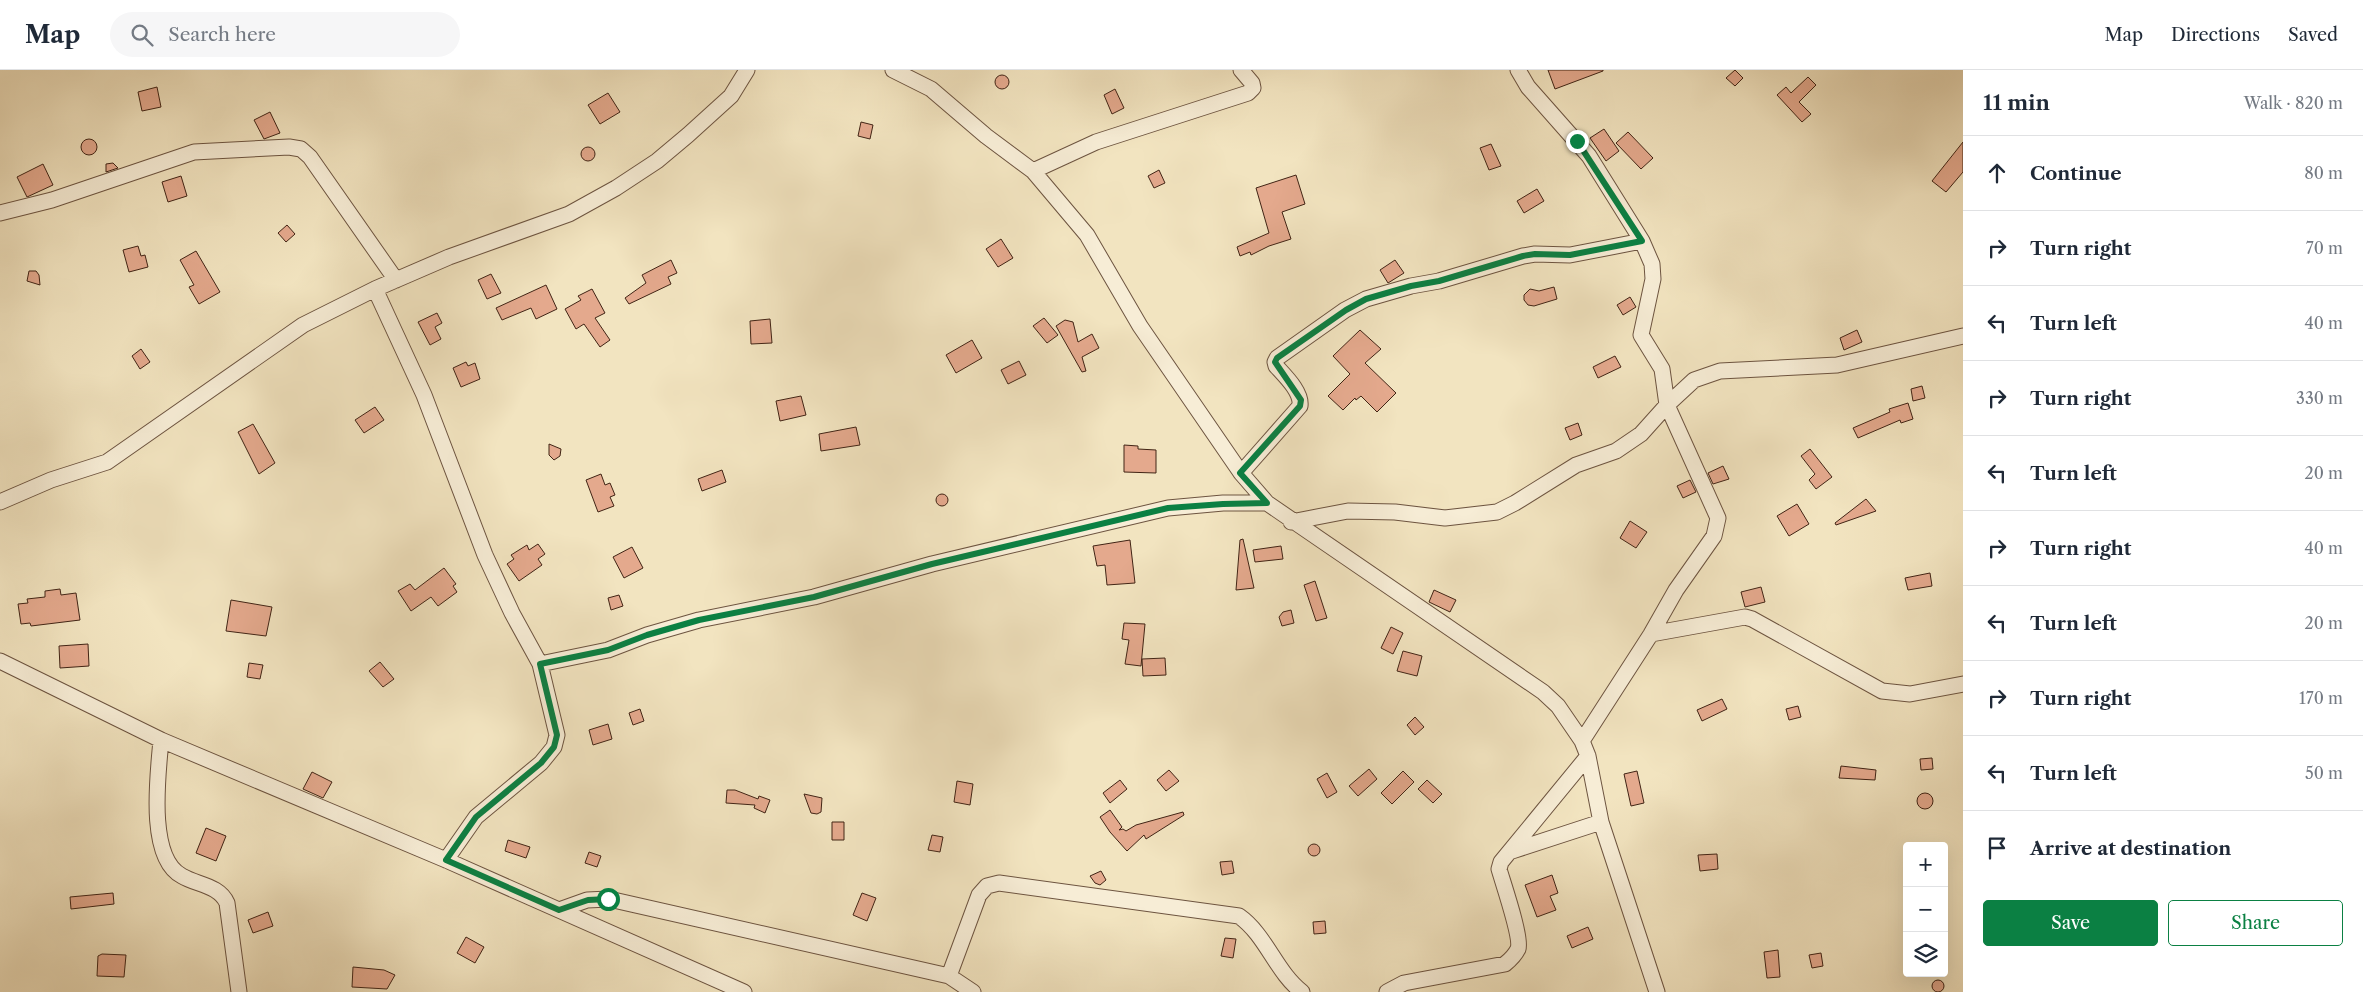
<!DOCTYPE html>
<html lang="en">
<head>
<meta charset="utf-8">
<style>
	:root { --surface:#fff; --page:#f6f6f7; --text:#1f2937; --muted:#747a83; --line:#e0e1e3; --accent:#0b8043 }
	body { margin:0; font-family:"Libre Caslon Text",serif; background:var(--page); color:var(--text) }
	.controls { position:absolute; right:15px; bottom:15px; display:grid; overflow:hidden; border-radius:5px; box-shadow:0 5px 20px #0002 }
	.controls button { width:45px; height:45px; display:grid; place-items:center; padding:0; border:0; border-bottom:1px solid var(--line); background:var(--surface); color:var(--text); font:25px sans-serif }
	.stop { position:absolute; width:15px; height:15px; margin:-11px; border:4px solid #0b8043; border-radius:50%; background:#fff }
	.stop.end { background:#0b8043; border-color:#fff; box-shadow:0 1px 5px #0008 }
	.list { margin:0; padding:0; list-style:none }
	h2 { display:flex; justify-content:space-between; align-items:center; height:65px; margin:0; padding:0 20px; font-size:21px }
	h2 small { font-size:16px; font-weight:400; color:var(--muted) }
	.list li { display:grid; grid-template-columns:32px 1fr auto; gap:15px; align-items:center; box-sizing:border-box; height:75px; padding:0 20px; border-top:1px solid var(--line) }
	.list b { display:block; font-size:19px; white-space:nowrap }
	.list em { font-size:16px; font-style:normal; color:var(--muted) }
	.actions { display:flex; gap:10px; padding:15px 20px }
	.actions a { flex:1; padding:11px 0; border:1px solid var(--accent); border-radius:5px; text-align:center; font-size:18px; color:var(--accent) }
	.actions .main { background:var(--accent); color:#fff }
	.icon { flex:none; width:28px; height:28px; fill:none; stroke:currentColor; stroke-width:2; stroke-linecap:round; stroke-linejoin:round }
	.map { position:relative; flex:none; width:1963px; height:922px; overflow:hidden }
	header { display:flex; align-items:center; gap:30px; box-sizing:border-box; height:70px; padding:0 25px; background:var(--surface); border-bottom:1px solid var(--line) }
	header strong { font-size:24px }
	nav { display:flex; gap:28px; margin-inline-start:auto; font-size:18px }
	.search { width:350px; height:45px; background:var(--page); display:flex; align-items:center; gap:12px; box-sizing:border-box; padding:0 18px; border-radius:28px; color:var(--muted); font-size:19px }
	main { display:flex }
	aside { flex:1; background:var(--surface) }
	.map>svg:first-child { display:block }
	.building { fill:#e4a98d; stroke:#412415 }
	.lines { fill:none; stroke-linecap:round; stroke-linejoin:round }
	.minor-casing { stroke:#6d5440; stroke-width:17 }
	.minor { stroke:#f7edd6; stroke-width:15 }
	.route { stroke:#0b8043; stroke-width:6 }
</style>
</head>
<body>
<header>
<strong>Map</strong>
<div class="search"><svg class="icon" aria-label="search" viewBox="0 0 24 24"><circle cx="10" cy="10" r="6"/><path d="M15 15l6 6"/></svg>Search here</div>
<nav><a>Map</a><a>Directions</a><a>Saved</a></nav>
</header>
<main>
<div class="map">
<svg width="1963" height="922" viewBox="0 0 1963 922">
	<rect width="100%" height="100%" fill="#f2e4c0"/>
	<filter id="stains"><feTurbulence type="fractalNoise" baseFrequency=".004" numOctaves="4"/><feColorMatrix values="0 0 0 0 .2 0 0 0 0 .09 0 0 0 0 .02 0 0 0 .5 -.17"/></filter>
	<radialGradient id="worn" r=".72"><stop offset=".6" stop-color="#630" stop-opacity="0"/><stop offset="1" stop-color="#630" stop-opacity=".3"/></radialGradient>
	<path class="building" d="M1548,0H1603V1L1555,19Z
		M1735,0L1743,8L1735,16L1726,8Z
		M995 12a7 7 0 1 1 14 0a7 7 0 1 1-14 0Z
		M1808,7L1816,15L1799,32L1811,44L1802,52L1777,25L1786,17L1791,23Z
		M157,17L161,37L142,41L138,22Z
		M1115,19L1124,38L1112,44L1104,25Z
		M608,23L620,42L600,54L588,35Z
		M270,42L280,63L264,69L254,50Z
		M861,52L873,55L870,69L858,66Z
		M1604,59L1619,81L1606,91L1590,68Z
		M1628,62L1653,88L1641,99L1616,73Z
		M81 77a8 8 0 1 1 16 0a8 8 0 1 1-16 0Z
		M1963,72V102L1946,122L1932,111Z
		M1491,74L1501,96L1489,100L1480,78Z
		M581 84a7 7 0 1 1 14 0a7 7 0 1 1-14 0Z
		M113,93L118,98L106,102V94Z
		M43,94L53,115L27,127L17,107Z
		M1159,100L1165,113L1154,118L1148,106Z
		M1296,105L1305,134L1282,142L1291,169L1269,176L1251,185L1250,182L1240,186L1237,177L1269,163L1256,118Z
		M181,106L187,126L168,132L162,112Z
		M1537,119L1544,131L1524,143L1517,131Z
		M287,155L295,164L286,172L278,163Z
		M1001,169L1013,188L998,197L986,179Z
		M138,176L141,186L145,185L148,197L129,202L123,180Z
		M196,181L220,222L199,234L189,217L194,215L180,190Z
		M671,190L677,203L668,207L671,214L629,234L625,228L646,213L642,205Z
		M1395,190L1404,203L1388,213L1380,200Z
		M29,201H36L39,205L40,215L27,211Z
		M491,204L501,223L487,229L478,210Z
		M546,215L557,239L536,249L531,238L502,250L496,238Z
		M1554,217L1557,229L1534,236L1528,235L1524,230V225L1530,219L1539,221Z
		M592,219L605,243L595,248L610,270L600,277L584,254L576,259L565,239L581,230L578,226Z
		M1630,227L1636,237L1623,245L1617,235Z
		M437,243L442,253L435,257L441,269L430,275L418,252Z
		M1044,248L1058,265L1047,273L1033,256Z
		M770,249L772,273L751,274L750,251Z
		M1065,250L1073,252L1078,272L1092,264L1099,278L1082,287L1086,301L1082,302L1056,256Z
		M1360,260L1381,279L1365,293L1396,323L1377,342L1361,326L1356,330L1355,328L1343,340L1328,326L1350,304L1333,286Z
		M1857,260L1862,272L1844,280L1840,268Z
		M972,270L982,288L956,303L946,285Z
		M141,279L150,292L140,299L132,286Z
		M1615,286L1621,297L1598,308L1593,297Z
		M1019,291L1026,305L1008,314L1001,300Z
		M466,292L468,296L475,293L480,309L461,317L453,298Z
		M1922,316L1925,328L1913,331L1911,319Z
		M801,326L806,345L780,351L776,331Z
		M1908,333L1913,349L1901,353L1900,350L1858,368L1853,358L1890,342L1889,339Z
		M375,337L384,350L364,363L355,350Z
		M1578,353L1582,365L1570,370L1565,358Z
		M253,354L275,393L259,404L238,362Z
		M856,357L860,375L821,381L819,364Z
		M549,374L561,379L560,386L554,390L549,385Z
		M1124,375L1138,376V379L1156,380V403L1124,402Z
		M1810,379L1832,407L1816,419L1809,410L1815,404L1801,386Z
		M1723,396L1729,409L1713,414L1708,403Z
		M722,400L726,412L702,421L698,409Z
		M601,404L605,415L610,413L615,425L610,427L614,436L598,442L586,410Z
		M1690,410L1696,422L1683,428L1677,416Z
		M936 430a6 6 0 1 1 12 0a6 6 0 1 1-12 0Z
		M1866,429L1876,441L1836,455L1835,453Z
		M1797,434L1809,454L1789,466L1777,446Z
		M1630,451L1647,462L1636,478L1620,468Z
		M1243,469L1254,518L1236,520L1240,470Z
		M1130,470L1135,513L1107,515L1105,495L1097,496L1093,476Z
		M538,474L545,484L538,489L542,495L519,511L507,494L514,489L511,485L527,475L529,480Z
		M1281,476L1283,489L1255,492L1253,480Z
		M632,477L643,498L624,508L613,487Z
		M444,498L456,514L453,516L457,522L438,536L431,527L411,541L398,521L410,514L415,520Z
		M1930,503L1932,516L1908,520L1905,508Z
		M1315,511L1327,548L1316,551L1304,515Z
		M1761,517L1765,532L1745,537L1741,522Z
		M60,519L61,525L76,523L80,550L31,556L30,553L21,554L18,534L28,533L27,529L45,527V521Z
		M1434,520L1456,530L1450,542L1429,532Z
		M619,525L623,536L611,540L608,528Z
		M231,530L272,537L266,566L226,561Z
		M1291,540L1294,553L1282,556L1279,547L1283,542Z
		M1124,553L1145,554L1141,596L1125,594L1129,570L1122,569Z
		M1391,557L1403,563L1393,584L1381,578Z
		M88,574L89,596L60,598L59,576Z
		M1403,581L1422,586L1417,606L1397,601Z
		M1165,588L1166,605L1143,606L1142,589Z
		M380,592L394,609L383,617L369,601Z
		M249,593L263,595L260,609L247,607Z
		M1722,629L1727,639L1702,651L1697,640Z
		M1798,636L1801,647L1789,650L1786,639Z
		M640,639L644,651L633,655L629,643Z
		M1415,647L1424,657L1415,665L1407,655Z
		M608,654L612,669L593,675L589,660Z
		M1932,688L1933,699L1921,700L1920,689Z
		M1841,696L1876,700L1875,710L1839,708Z
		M1369,699L1377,709L1358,726L1349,716Z
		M1169,700L1179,711L1166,721L1157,710Z
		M1403,701L1414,712L1392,734L1381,723Z
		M1637,701L1644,733L1631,736L1624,704Z
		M312,702L332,712L323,728L303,719Z
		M1327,703L1337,722L1327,728L1317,709Z
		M1120,710L1127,719L1110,733L1103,723Z
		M1427,710L1442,724L1433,733L1418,719Z
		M957,711L973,714L970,735L954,732Z
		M727,720H735L758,729L759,726L770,730L765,743L754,738L755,735L726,733Z
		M1917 731a8 8 0 1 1 16 0a8 8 0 1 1-16 0Z
		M804,724L822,728L821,742L817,744L811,743Z
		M1110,740L1122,757L1119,760L1123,759L1126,761L1136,755L1183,742L1184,745L1146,769L1144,765L1127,781L1110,762L1100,747Z
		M832,752H844V770H832Z
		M206,758L226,766L216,791L196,783Z
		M932,765L943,767L940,782L928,780Z
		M508,770L530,777L526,788L505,781Z
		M1308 780a6 6 0 1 1 12 0a6 6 0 1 1-12 0Z
		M589,782L601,786L597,797L585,793Z
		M1717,784L1718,799L1700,801L1698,785Z
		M1232,791L1234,803L1222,805L1220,792Z
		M1101,801L1106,810L1100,815L1095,813L1090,806Z
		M1552,805L1558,823L1550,826L1556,840L1537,847L1525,815Z
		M113,823L114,834L71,839L70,827Z
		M862,823L876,828L867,851L853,845Z
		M268,842L273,856L253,863L248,850Z
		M1325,851L1326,863L1314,864L1313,852Z
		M1588,857L1593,869L1572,878L1567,866Z
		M466,867L484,877L475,893L457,883Z
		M1225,868L1236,869L1233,888L1221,886Z
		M1778,880L1780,907L1767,908L1764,882Z
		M1821,883L1823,896L1812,898L1809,885Z
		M102,884L126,885L124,907L97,906L98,886Z
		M353,897L384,900L395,905L387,919L352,917Z
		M1932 916a6 6 0 1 1 12 0a6 6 0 1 1-12 0Z"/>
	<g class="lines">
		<defs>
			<path id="minor" d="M893,0L931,19L986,66L1033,101L1087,165L1140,256L1241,403L1267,433L1543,622L1558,636L1582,671L1588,686L1601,752L1657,922
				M1518,0L1528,17L1589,86L1642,171
				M1033,101L1096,72L1248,23L1253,18L1252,13L1241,0
				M0,143L52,130L194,82L289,77L301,79L310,87L396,210
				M375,219L424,325L485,485L512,543L540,594L608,580L647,565L699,550L814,527L932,494L1168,438L1223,433H1267
				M1241,403L1300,336C1302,322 1285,306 1276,296L1275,292L1277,288L1345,240L1366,229L1411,216L1439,211L1523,186L1535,184L1570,185L1642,171L1652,194L1653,209L1641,265L1662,299L1667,335L1718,448L1714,466L1676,520L1651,564
				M0,432L51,410L107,392L303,255L375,219L449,187L569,144L616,118L657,91L688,65L731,26L747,0
				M1291,452L1348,441L1395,442L1445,448L1497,442L1515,433L1576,395L1616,381L1641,364L1667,335L1694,310L1720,301L1837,295L1963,266
				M0,591L161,670C158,704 147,788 182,806C197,815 219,815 227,833L239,922
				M161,670L446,790L744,922
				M1582,671L1651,564L1745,547L1752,549L1882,621L1910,624L1963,614
				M1512,781L1601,752
				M446,790L476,747L541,693L554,677L557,665L540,594
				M559,840L587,830L609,829L949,906L973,922
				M949,906L979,825L987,816L999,813L1239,846C1266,865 1276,902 1302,922
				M1387,922L1404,913L1505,894C1510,890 1515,885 1518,879C1522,868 1503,813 1499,799L1501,792L1588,686"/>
		</defs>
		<use href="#minor" class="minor-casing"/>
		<use href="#minor" class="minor"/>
	</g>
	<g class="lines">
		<path class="route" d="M608,829L588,830L559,840L446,790L476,747L541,693L554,677L557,665L540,594L608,580L647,565L699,550L814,527L932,494L1168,438L1223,434L1267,433L1240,403L1300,336L1301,330L1275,292L1277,288L1346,240L1366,229L1411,216L1439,211L1523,186L1535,184L1570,185L1642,171L1577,71"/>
	</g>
	<rect width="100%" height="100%" filter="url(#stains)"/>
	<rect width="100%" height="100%" fill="url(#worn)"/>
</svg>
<div class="controls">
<button>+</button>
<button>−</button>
<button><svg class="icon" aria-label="layers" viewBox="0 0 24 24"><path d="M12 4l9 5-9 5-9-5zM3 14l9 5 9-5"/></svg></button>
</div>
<div class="stop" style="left:608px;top:829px"></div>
<div class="stop end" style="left:1577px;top:71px"></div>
</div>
<aside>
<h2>11 min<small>Walk · 820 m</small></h2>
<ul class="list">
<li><svg class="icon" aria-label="ahead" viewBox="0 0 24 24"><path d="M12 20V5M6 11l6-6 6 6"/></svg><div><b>Continue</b></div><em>80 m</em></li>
<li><svg class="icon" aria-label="right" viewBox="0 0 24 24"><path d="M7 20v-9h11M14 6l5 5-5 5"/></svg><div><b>Turn right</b></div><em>70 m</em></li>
<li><svg class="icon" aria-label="left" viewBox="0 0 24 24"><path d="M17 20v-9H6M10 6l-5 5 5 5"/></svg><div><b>Turn left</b></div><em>40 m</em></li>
<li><svg class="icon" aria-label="right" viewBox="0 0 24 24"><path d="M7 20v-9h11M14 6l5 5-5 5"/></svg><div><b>Turn right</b></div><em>330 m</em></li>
<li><svg class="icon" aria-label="left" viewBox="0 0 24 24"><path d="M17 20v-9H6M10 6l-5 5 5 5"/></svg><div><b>Turn left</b></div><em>20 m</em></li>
<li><svg class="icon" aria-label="right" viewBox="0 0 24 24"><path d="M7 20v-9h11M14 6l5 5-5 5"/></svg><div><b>Turn right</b></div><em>40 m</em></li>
<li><svg class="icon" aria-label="left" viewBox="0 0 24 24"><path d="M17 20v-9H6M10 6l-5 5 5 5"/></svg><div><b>Turn left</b></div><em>20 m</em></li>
<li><svg class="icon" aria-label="right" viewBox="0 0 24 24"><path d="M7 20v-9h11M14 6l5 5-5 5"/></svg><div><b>Turn right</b></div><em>170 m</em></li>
<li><svg class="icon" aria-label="left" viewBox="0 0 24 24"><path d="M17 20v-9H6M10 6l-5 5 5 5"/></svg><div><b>Turn left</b></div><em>50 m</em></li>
<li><svg class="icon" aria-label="arrive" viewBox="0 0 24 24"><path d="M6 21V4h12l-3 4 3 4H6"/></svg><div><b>Arrive at destination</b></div></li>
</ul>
<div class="actions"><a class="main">Save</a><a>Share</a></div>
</aside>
</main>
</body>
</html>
